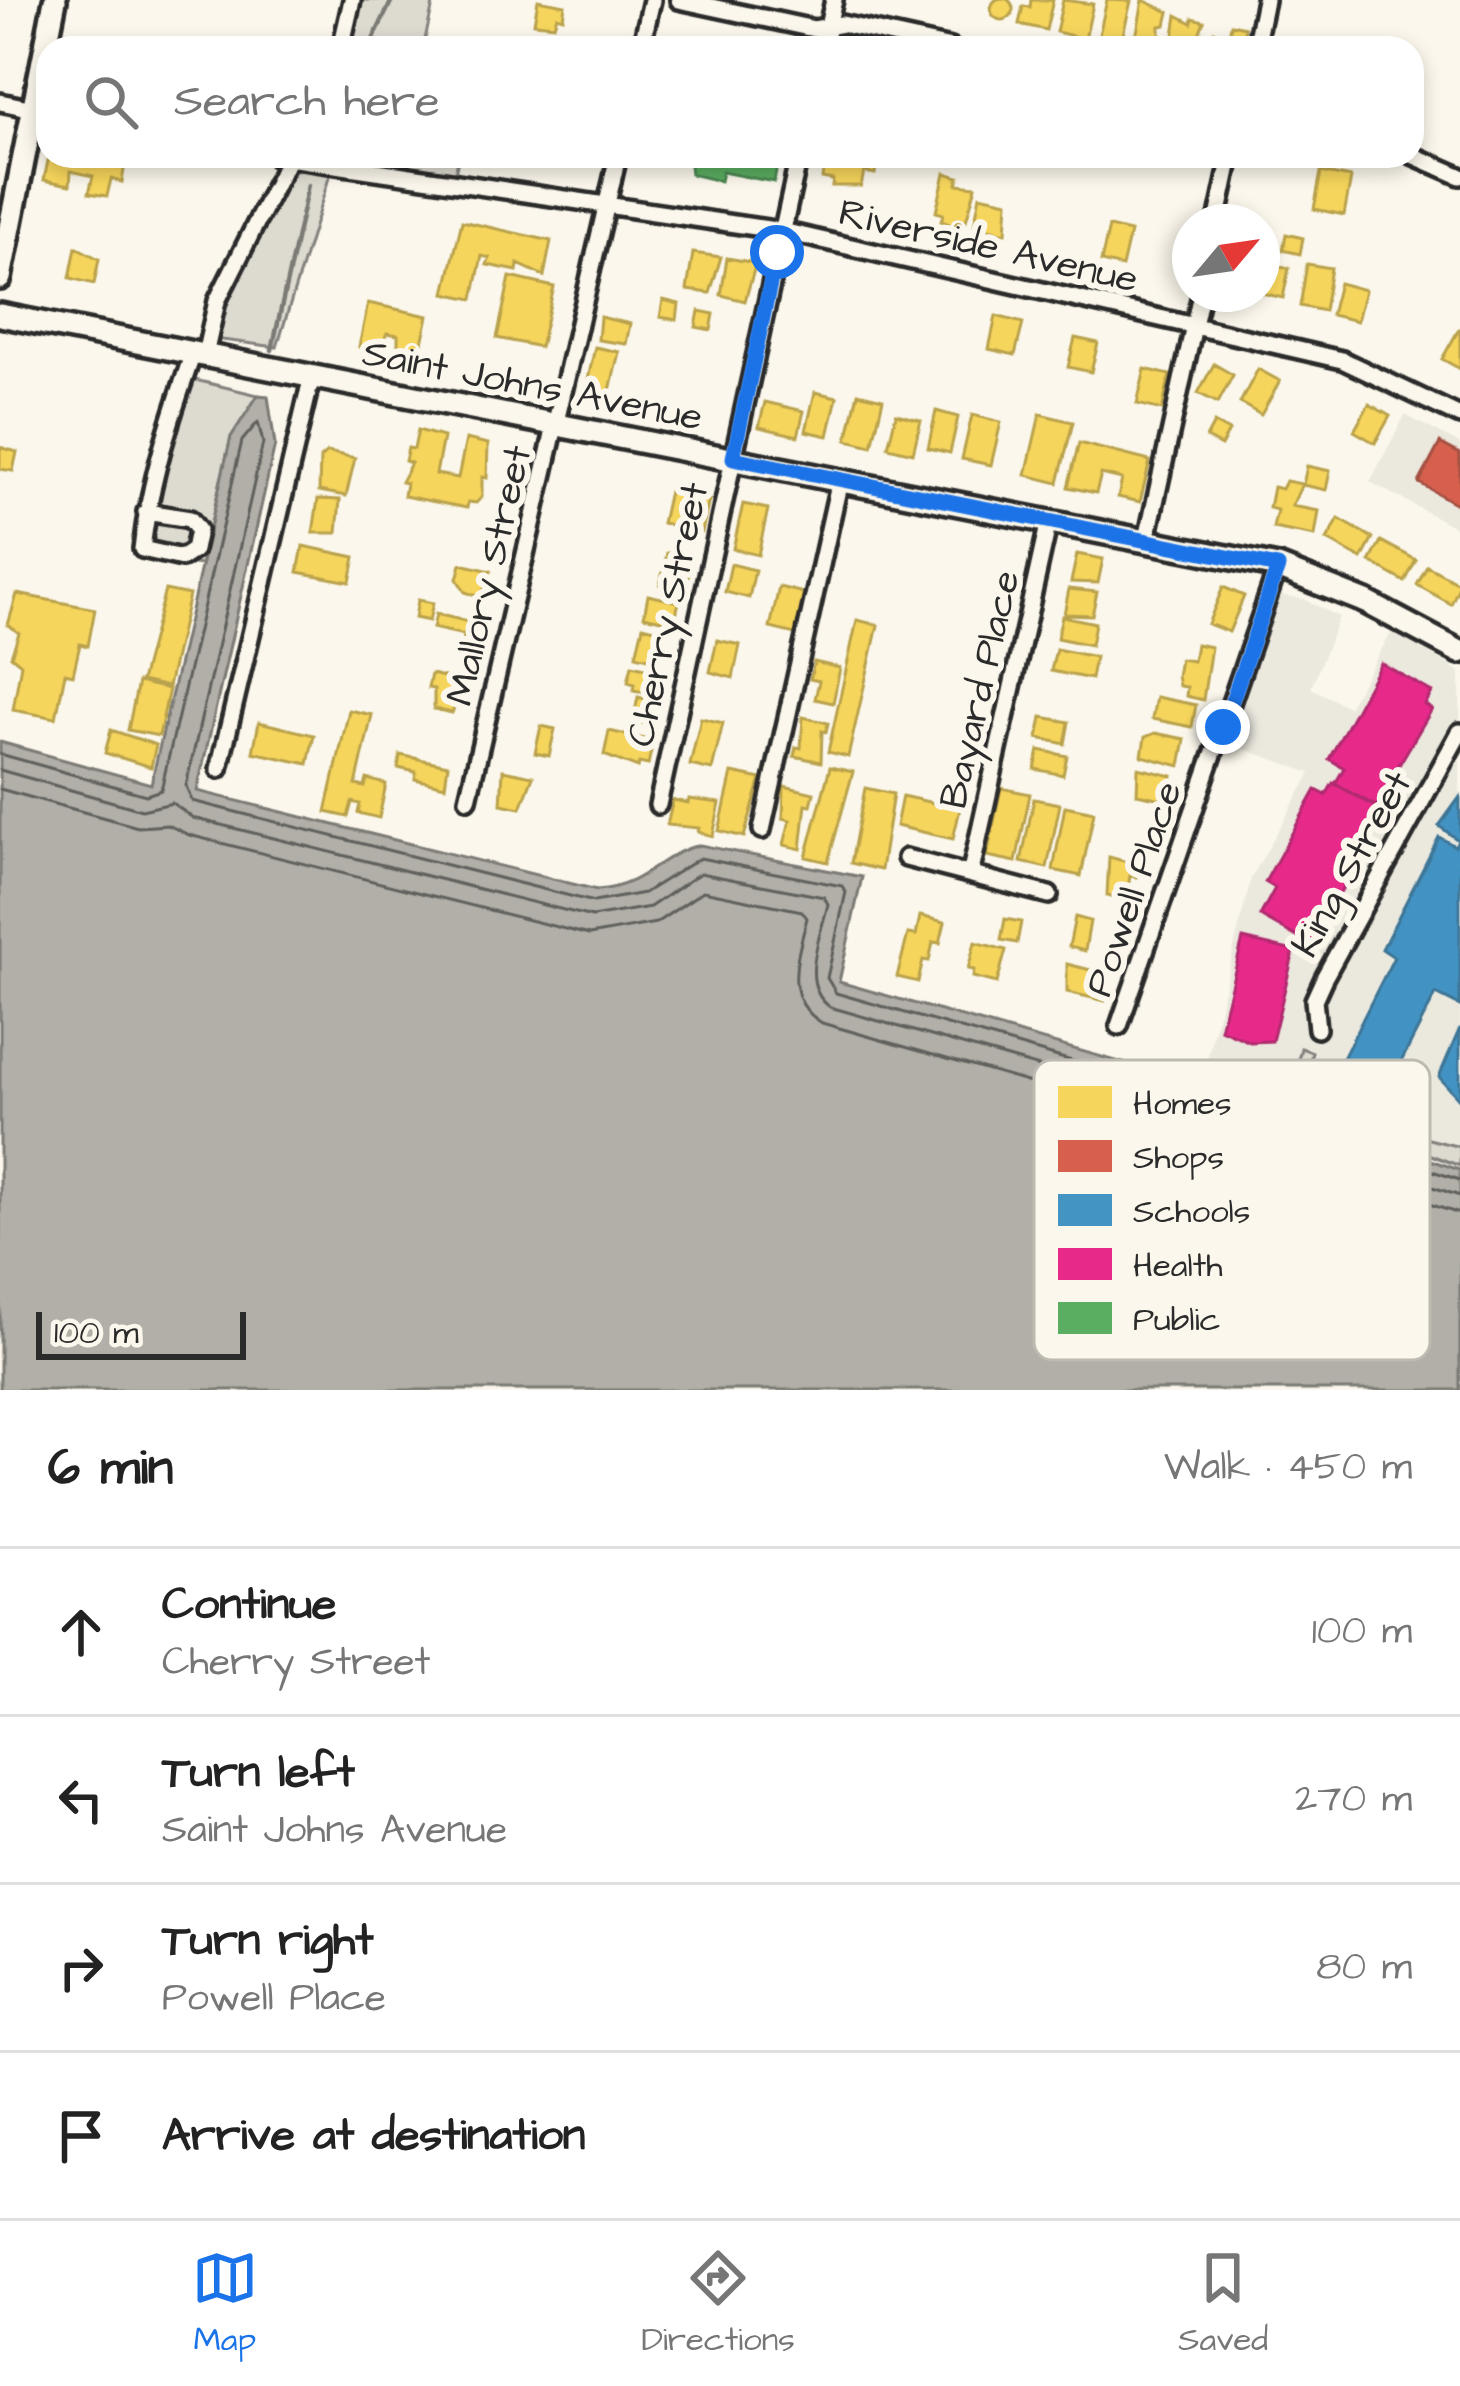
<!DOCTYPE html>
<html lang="en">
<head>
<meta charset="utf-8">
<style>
	:root { --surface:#fff; --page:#f6f6f6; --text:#222; --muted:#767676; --line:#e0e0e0; --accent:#1a73e8 }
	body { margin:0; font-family:"Architects Daughter",sans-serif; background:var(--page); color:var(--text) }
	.compass { position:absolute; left:1172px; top:204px; width:108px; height:108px; border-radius:50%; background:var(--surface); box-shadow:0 6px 18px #0003; rotate:61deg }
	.scale { position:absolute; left:36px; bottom:30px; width:210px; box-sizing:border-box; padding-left:12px; border:6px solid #2b2b2b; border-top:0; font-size:33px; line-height:42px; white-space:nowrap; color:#2b2b2b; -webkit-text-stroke:9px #fbf7ec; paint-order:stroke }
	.stop { position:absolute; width:36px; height:36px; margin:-27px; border:9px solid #1a73e8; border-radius:50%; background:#fff }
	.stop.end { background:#1a73e8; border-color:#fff; box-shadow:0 3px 12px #0008 }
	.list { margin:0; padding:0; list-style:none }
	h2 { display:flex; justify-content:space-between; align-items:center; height:156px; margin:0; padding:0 48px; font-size:51px }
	h2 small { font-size:39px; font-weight:400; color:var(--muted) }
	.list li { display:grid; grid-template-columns:78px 1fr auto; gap:36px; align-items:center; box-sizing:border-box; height:168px; padding:0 48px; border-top:3px solid var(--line) }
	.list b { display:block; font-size:45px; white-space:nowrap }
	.list p { margin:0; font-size:39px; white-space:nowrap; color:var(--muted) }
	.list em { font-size:39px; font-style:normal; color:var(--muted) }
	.icon { flex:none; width:66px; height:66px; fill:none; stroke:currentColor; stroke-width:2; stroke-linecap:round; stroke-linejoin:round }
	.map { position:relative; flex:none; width:1460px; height:1390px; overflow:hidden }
	.search { position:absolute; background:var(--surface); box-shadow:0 6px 18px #0003; left:36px; right:36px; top:36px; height:132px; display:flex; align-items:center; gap:30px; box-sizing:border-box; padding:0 42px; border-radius:36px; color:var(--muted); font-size:45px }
	.sheet { height:828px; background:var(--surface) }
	nav { display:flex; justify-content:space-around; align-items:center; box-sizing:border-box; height:168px; border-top:3px solid var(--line); background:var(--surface); font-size:33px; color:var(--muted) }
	nav a { display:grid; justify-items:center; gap:6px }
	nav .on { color:var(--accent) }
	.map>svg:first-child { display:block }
	.built { fill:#ebe8de }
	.green { fill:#dddad0; stroke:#84827e; stroke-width:3 }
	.water { fill:#b1afa7; stroke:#7b7a75; stroke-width:3 }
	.homes { fill:#f6d55c; stroke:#b9a24d; stroke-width:3 }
	.shops { fill:#d6604d; stroke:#a35043; stroke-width:3 }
	.schools { fill:#4393c3; stroke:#3c7495; stroke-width:3 }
	.health { fill:#e7298a; stroke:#af2a6e; stroke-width:3 }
	.public { fill:#5aae61; stroke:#4c8751; stroke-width:3 }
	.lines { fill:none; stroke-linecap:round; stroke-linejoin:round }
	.shore { stroke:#61605d; stroke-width:3 }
	.stream { stroke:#7b7a75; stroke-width:4.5 }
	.street-casing { stroke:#2b2b2b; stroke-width:24 }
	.secondary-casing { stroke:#2b2b2b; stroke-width:30 }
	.street { stroke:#fbf7ec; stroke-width:15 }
	.secondary { stroke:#fbf7ec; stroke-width:21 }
	.route { stroke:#1a73e8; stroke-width:15 }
	.labels { text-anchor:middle; stroke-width:12; stroke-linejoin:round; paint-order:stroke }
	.street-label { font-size:39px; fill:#2b2b2b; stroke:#fbf7ec }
	.key { fill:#fbf7ec; stroke:#bdbab2; stroke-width:3 }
	.key-label { font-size:33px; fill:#2b2b2b }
</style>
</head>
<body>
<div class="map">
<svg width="1460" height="1390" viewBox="0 0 1460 1390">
	<rect width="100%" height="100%" fill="#fbf7ec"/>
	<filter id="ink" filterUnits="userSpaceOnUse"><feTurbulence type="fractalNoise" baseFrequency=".00833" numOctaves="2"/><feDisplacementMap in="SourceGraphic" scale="24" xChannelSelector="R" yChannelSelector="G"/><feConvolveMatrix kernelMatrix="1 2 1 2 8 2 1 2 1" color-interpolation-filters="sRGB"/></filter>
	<g filter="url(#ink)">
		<path class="built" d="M1405,415L1460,444V530L1370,482Z
			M1279,595L1304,599L1339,617L1311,688L1348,707L1393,630L1460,672V1147L1375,1125L1302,1097L1312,1053L1302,1048L1287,1102L1443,1159L1311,1114L1201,1084L1251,878L1311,773L1228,743Z"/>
		<path class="green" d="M362,0H434L423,48H351Z
			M341,156H459L455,173Z
			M295,163L332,168L277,347L214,339L225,304Z
			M191,379L258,395L231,437L201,565L146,557L156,490Z
			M1301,1048L1312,1052L1302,1097L1374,1125L1460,1147V1166L1287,1101Z"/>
		<path class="water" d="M258,395L268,396L275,445L197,791L597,890C645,887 659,854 700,845L862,877L839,982L1260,1102L1460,1170V1390H0V742L151,784L231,437Z"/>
		<path class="homes" d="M991 9a11 11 0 1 1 22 0a11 11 0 1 1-22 0Z
			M538,0L565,5L563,18L557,16L554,25L534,23Z
			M1031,0H1053L1046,30L1019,24L1023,6L1030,7Z
			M1063,0L1093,4L1085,39L1056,32Z
			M1107,0L1131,1L1120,47L1099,35Z
			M1143,0L1169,12L1166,25L1160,26V48L1135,43Z
			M1177,15L1192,23L1193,18L1204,21L1194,48H1172Z
			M1231,24L1245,27L1241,48H1210L1214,31L1229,37Z
			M76,36L111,44L110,48H69Z
			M49,156L125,164L122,182L111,179L107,196L89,193L93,176L71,171L70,185L44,180Z
			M826,156L877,159L875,174L864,172L861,186H832L833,180L822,178Z
			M1321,172L1351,178L1344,215L1314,209Z
			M945,173L959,177L957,184L976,186L966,221L956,219L955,226L941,221L943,214L936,212Z
			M980,195L1008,201L1006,233L974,226Z
			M462,221L551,241L544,276L518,264L517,271L487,265L490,258L482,256L473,299L445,293Z
			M1109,227L1130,232L1122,267L1101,262Z
			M1286,234L1303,238L1300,254L1283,250Z
			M76,247L99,259L94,284L70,278Z
			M693,253L721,257L710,293L687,290Z
			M727,258L756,263L745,301L721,295Z
			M1262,262L1289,268L1283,298L1262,293Z
			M1307,264L1331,268L1324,311L1300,306Z
			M510,277L554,287L540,347L497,338Z
			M1339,283L1365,290L1357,321L1331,315Z
			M663,300L679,304L677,320L660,317Z
			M368,303L428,316L418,361L398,356V335L387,333L379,352L359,347Z
			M699,311L714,314L711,330L696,327Z
			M996,316L1023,323L1015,355L989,349Z
			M600,317L630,324L626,344L598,340Z
			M1459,329H1460V369L1442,359Z
			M1075,338L1098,343L1091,372L1068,367Z
			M595,347L619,352L608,399L585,393Z
			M1214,364L1233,375L1218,403L1198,393Z
			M1145,369L1170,375L1162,410L1137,404Z
			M1258,369L1280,381L1261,415L1240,403Z
			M815,392L837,397L828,436L806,431Z
			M858,393L883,399L872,446L847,440Z
			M765,402L804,411L798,436L759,427Z
			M1369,404L1390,416L1375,443L1354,431Z
			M936,411L958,417L950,453L928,448Z
			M896,414L921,420L913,453L888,447Z
			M1040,414L1073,422L1058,483L1026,475Z
			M972,415L1001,422L991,465L962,459Z
			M1214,423L1229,431L1221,446L1206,438Z
			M418,430L443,437L436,474L458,478L466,439L488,444L487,478L482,477V497L476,503L468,502L467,508L404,496L406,483L401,482L411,463L405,461L408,448L414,449Z
			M1079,443L1150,461L1140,502L1118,497L1122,479L1101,474L1096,493L1068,487Z
			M0,447L17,452L13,471L0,469Z
			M327,452L355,458L346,496L319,491L320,458Z
			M1307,466L1330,471L1326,490L1303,485Z
			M1286,481L1302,484L1292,506L1319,511L1315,536L1273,528L1277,510L1269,508L1273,487L1282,489Z
			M669,491L709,500L702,532L662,523Z
			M318,499L340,500L337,533H313Z
			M743,504L768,509L758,555L733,549Z
			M1339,519L1373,538L1362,559L1327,540Z
			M1381,541L1416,560L1405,582L1370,562Z
			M303,546L355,557L350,582L298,572Z
			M667,553L692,558L685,591L660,585Z
			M1077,554L1103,559L1098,583L1071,582Z
			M461,564L491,571L481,597L465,592L457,579Z
			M731,564L755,570L749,598L725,592Z
			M1427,566L1460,584L1451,604L1417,585Z
			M779,587L808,594L799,635L770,628Z
			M1223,587L1244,596L1229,632L1208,624Z
			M1069,589L1097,592L1092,615L1064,614Z
			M165,590L189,595L168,687L141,681Z
			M17,594L95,609L88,646L80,644L73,675L65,673L56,718L13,710L21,664L11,656L19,633L8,625Z
			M648,595L679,602L674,623L644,616Z
			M418,600L433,603L429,621L415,618Z
			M436,614L473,623L475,614L484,616L475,651L462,648L464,635L433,628Z
			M1062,616L1095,623L1091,645L1057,638Z
			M857,620L878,625L848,757L828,752Z
			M643,626L659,630L652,659L636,655Z
			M717,640L740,645L733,678L710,672Z
			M1196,644L1211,647L1203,700L1186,696L1187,687L1179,686L1177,676L1180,659L1193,661Z
			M1056,649L1095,657L1091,679L1051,671Z
			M814,662L840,668L833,703L815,699L819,681L810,679Z
			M632,665L667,673L663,691L656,695L634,690L635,684L628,682Z
			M431,674L458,680L462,687L452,713L434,709V689L428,688Z
			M138,682L169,689L159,736L128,730Z
			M638,697L657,702L652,725L633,721Z
			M1156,697L1196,705L1192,727L1152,719Z
			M349,710L372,715L356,785L365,787L367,779L386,784L379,818L358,813L360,804L352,802L348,817L326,812Z
			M803,717L828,723L826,732L822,731L821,762L794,756L796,747L801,748Z
			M1042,717L1069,722L1065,744L1038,738Z
			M701,718L723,723L712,770L690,765Z
			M259,722L314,735L308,764L253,752Z
			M541,726L555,729L549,756L535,753Z
			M111,730L156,745L151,767L105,753Z
			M609,731L653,741L648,765L639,763L638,768L604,755Z
			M1155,733L1185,739L1180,766L1142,756L1145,737Z
			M1039,750L1067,756L1063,775L1035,769Z
			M400,755L448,765L445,786L415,779L416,772L398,768Z
			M830,767L853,772L828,862L806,857Z
			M1138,768L1173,776L1166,800L1137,794Z
			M503,770L533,776L521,808L501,804Z
			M732,773L761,779L744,837L719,831Z
			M784,786L814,793L811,805L806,804L801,849L784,845L790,820L783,818Z
			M865,788L893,794L881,870L851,863Z
			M1001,788L1030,794L1016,862L987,856Z
			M902,796L960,809L953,839L896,826Z
			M689,799L720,803L713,836L698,832L699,828L667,825L673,800L688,803Z
			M1034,799L1060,804L1047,868L1021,862Z
			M1065,806L1094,812L1081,876L1053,870Z
			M1109,857L1139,865L1137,877L1130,876L1126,899L1107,895Z
			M920,916L945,922L940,943L933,942L929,961L923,960L918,982L897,977L908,934L916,935Z
			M1075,917L1090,921L1085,951L1069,947Z
			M1005,919L1021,922L1017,943L1001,940Z
			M975,942L1006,950L997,983L973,977L974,970L968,969Z
			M1067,964L1111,975L1105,1001L1067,992Z"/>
		<path class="shops" d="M1440,443L1460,454V506L1419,483Z"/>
		<path class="schools" d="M1460,797V1006L1436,994L1370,1122L1323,1098L1394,957L1382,949L1439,837L1455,846L1458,840L1439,826Z
			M1460,1028V1100L1439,1077Z"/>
		<path class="health" d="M1381,663L1432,692L1425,705L1432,709L1396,770L1401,773L1389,796L1384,793L1376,807L1335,784L1344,768L1329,759Z
			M1333,783L1385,811L1311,945L1260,916L1275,888L1265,882L1316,790L1326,795Z
			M1243,939L1294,951L1272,1041L1250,1042L1220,1029Z"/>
		<path class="public" d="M689,156H779L774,182L722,172L720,181L691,174Z"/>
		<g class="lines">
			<path class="shore" d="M0,754L146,795L161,790L242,441L258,422L263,443L186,786L192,801L594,902L644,893L700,858L842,886L846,892L827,978L836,993L1256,1114L1460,1180
				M0,770L142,810L172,803L193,818L592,917L650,907L700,873L824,897L828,904C821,935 798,985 830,1007L1252,1128L1460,1196
				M0,789L138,827L168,825L189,835L589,935L656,923L703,891L802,911L807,918C798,956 781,998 822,1023L1246,1145L1460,1214"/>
			<path class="stream" d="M369,48L392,0
				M272,350L308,185"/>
			<defs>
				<path id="street" d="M679,0L814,29L842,24L951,48
					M341,48L352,0
					M641,48L652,0
					M823,48L834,0
					M1255,48L1265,0
					M0,102L48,112
					M1412,155L1460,176
					M275,156L782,231L1342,360L1460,416
					M1217,222L1231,156
					M205,355L217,301L290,156
					M146,512L190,519L198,530L194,550L182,558L142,549C150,480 170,419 193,353
					M1147,539L1201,294
					M219,769L312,376
					M468,799L618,156
					M658,805L799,156
					M762,830L840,480
					M906,858L1049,895
					M971,871L1049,521
					M1119,1026L1278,567
					M1317,1029L1314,1000L1324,978L1460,732"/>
				<path id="secondary" d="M0,278L55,0
					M0,315L1278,567L1366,602L1460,652"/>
			</defs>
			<use href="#street" class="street-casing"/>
			<use href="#secondary" class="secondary-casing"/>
			<use href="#street" class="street"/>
			<use href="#secondary" class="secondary"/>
		</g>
	</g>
	<g class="lines" filter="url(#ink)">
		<path class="route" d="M777,252L733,458L1278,567L1223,727"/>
	</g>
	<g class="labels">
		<g class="street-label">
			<text transform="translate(989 244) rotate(13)" y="14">Riverside Avenue</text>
			<text transform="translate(533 383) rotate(11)" y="14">Saint Johns Avenue</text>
			<text transform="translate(487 575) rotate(-77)" y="14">Mallory Street</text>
			<text transform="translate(666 614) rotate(-78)" y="14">Cherry Street</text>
			<text transform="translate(978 689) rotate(-77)" y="14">Bayard Place</text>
			<text transform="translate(1350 863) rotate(-61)" y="14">King Street</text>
			<text transform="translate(1132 888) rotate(-71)" y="14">Powell Place</text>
		</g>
	</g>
	<rect x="1034" y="1060" width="396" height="300" rx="18" class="key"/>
	<rect x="1058" y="1086" width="54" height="32" fill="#f6d55c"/>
	<rect x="1058" y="1140" width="54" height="32" fill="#d6604d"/>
	<rect x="1058" y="1194" width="54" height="32" fill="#4393c3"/>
	<rect x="1058" y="1248" width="54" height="32" fill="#e7298a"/>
	<rect x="1058" y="1302" width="54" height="32" fill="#5aae61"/>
	<g class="key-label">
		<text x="1133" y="1114">Homes</text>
		<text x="1133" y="1168">Shops</text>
		<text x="1133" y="1222">Schools</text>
		<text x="1133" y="1276">Health</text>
		<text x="1133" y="1330">Public</text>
	</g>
</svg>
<svg class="compass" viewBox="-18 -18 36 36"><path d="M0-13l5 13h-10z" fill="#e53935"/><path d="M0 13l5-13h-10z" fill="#767676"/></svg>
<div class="scale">100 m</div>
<div class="stop" style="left:777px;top:252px"></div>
<div class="stop end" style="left:1223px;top:727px"></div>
<div class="search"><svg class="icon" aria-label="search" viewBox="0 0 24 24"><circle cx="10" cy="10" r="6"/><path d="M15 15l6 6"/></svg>Search here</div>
</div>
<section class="sheet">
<h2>6 min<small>Walk · 450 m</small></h2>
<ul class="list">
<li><svg class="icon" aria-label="ahead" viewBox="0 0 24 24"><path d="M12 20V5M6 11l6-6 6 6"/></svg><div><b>Continue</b><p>Cherry Street</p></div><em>100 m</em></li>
<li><svg class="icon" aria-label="left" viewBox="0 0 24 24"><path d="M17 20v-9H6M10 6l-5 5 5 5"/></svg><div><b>Turn left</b><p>Saint Johns Avenue</p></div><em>270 m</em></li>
<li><svg class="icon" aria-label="right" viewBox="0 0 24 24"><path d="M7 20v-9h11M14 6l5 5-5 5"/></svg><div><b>Turn right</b><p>Powell Place</p></div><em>80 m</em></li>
<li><svg class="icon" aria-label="arrive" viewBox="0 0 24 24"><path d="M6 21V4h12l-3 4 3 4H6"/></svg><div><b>Arrive at destination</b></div></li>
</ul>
</section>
<nav>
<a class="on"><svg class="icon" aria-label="map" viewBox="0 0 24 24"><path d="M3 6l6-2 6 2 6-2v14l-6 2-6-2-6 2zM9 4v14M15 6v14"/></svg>Map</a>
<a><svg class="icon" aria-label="directions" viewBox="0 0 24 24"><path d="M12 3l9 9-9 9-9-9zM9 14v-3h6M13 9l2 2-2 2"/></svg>Directions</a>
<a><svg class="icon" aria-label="saved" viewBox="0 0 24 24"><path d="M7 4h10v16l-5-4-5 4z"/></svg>Saved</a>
</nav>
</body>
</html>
